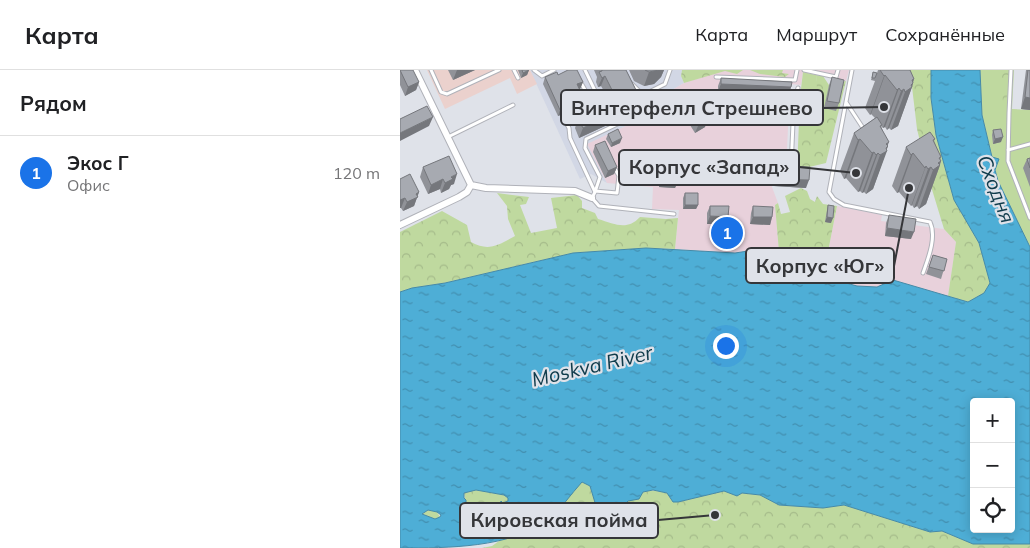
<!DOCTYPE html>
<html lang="ru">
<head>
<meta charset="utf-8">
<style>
	:root { --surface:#fff; --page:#f2f2f2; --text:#202124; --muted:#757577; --line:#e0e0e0; --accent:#1a73e8 }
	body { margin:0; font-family:Mulish,sans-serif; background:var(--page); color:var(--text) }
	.controls { position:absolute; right:15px; bottom:15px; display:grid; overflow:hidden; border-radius:5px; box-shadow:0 2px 12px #0003 }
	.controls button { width:45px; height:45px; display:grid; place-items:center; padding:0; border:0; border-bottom:1px solid var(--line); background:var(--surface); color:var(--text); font:25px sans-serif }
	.you { position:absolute; left:325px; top:275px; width:18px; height:18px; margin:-12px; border:4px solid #fff; border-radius:50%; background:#1a73e8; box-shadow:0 0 0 8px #1a73e833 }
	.badge { display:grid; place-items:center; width:32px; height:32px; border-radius:50%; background:var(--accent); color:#fff; font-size:16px; font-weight:700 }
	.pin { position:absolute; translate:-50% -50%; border:2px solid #fff; box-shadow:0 1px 5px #0006 }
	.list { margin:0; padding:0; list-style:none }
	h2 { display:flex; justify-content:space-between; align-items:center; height:65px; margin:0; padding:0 20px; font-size:21px }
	h2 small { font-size:16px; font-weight:400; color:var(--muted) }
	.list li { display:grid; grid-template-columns:32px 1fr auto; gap:15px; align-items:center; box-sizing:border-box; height:75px; padding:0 20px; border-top:1px solid var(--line) }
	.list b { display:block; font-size:19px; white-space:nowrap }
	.list p { margin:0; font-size:16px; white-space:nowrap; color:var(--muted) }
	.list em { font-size:16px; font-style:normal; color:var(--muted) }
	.icon { flex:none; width:28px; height:28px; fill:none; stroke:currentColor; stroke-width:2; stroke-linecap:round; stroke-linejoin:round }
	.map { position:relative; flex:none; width:630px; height:478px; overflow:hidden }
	header { display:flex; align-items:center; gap:30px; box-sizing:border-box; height:70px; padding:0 25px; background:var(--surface); border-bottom:1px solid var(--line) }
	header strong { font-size:24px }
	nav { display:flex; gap:28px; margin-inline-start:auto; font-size:18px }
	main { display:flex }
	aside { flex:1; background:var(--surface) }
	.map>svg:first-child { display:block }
	.built { fill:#d2d7e5 }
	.industrial { fill:#e8d1db }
	.education { fill:#ebd1cd }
	.green { fill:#bfd99f }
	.forest { fill:url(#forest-crowns) }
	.water { fill:url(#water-ripples); stroke:#468aa7; fill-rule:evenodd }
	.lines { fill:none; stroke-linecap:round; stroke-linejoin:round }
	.lane-casing { stroke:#b0b2b9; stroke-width:5 }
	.street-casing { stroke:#b0b2b9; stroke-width:8 }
	.lane { stroke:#fff; stroke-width:3 }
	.street { stroke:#fff; stroke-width:6 }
	.wall { fill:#909298 }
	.shaded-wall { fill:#75777c }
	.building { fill:#a7aab1; stroke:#75777c }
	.labels { text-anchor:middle; stroke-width:4.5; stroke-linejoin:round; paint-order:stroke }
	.water-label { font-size:20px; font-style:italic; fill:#0f3b4b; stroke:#dfe2e9 }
	.leader { fill:none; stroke:#353639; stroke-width:2 }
	.callout-dot { fill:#353639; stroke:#dfe2e9; stroke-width:2 }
	.callout { fill:#dfe2e9; stroke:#353639; stroke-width:2 }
	.callout-label { font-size:20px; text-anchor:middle; font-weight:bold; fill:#353639 }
</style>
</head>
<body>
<header>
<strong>Карта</strong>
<nav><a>Карта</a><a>Маршрут</a><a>Сохранённые</a></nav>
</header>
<main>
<aside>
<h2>Рядом<small></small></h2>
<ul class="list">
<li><span class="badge">1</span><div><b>Экос Г</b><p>Офис</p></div><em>120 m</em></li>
</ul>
</aside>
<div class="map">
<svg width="630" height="478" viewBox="0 0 630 478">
	<defs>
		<pattern id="forest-crowns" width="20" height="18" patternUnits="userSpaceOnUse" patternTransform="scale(1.25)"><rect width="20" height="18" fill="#bfd99f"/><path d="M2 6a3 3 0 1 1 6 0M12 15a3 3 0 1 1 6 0" fill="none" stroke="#a5bb8a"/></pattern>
		<pattern id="water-ripples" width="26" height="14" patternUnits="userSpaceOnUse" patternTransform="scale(1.25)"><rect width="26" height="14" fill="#4eaed6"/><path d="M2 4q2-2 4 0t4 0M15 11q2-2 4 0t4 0" fill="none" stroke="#428eaf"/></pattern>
	</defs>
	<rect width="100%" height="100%" fill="#dfe2e9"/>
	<path class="built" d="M130,0H282L281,6L284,13L239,39L243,48L188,74L207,113L191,104L180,109Z"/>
	<path class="industrial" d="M325,0H449L446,11L403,2L401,15L390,14L386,101L374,100L372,117L378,133L375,135L379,182L361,179L335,183L275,179L279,140L252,139L253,117L207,113L187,74L243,48L239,39L284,13Z
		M437,136L482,145L481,151L544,159L556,172L548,226L493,210L477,217L457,216L439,211L425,197Z"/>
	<path class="education" d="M27,0H130L137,14L117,24L110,8L45,39Z"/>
	<path class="green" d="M580,0H614L612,39L630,40V177L598,111L582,45Z
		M403,2L416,5L418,19L410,26L400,27Z"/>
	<path class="forest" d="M282,0H343L337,4L325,1L284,13L281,6Z
		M350,0H383L382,3L389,4L385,7L360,4Z
		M510,0H531V28L536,65L554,130L579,173L590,213L584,223L568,232L548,226L556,172L544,159L530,113L517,59Z
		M602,0H609L606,37L603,38Z
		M416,5L423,6L429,15L446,11L426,93L397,100L400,27L410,26L417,19Z
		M401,118L407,121L410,129L415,132L417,126L423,134L437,136L425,197L422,194L395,185L379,182L375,135L378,133L381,144L390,142L385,126Z
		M97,123L129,127L126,134L120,135L131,163L157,158L151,128L177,125L182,131V138L195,143L198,149C215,154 227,161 240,147L266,149L278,148L275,179L246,178L173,183L44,213L12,218L0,222V162L42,141L67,155L71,172C89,182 98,175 115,166L108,149L107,136Z
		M182,412L190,416L195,432L219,440C235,424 244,417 267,423L273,432H278L324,421L337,426L342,423L360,425L379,435L423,438L444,435L530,462L542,461L573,474H630V478H82L92,476Z
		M76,420L104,425L108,428V431L96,436L92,433L86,435L82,433L78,438L66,434L64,423Z
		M28,440L37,442L40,447L35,449L22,444Z"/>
	<path class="water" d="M531,0H580L582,45L592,87L599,89L595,100L598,111L630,177V474H573L542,461L530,462L444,435L423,438L379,435L360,425L342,423L337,426L324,421L278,432H273L267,423L253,420L243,422L239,429L228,431L219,440L205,441L196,436L190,416L182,412C171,424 161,439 148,450C109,478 49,478 0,478V222L12,218L45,213L173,183L246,178L335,183L361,179L395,185L422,194L439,211L457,216L477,217L493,210L568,232L584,223L590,213L579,173L554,130L536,65L531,28ZM574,332H611V459H574ZM76,420L104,425L108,428V431L103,433L101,431L100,434L96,436L91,433L86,435L82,433L78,438L70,437L66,434V430L64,428V423ZM28,440L37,442L41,445L40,447L35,449L22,444Z"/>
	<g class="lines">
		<defs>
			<path id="lane" d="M31,0L41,22L47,24L99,0
				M114,0L118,8
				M134,0L142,6L154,0
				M185,0L200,31
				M404,0L436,7L438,0
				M452,0L429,122L434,129L444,135L530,152C537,167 528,189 523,203
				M611,0L609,43L608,91L630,148
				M316,7L395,10L397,0
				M180,11L185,20L183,27L187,37
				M232,14L243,25L265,14L270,0
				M446,32L463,58
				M184,39L164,49L169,58L170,68L195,122L192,128L199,136L274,144
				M48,67L113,35
				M608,80L630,74
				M315,94L380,97
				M391,98L394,31L398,18
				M219,106L231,96L284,98L297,110L347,105
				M195,121L217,123L219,106L214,97
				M195,122L200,107L185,78L186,69L230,48"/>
			<path id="street" d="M15,0L71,115
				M71,115L86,118L175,121L192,128
				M0,155L59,127L67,122L71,115"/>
		</defs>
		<use href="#lane" class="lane-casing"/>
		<use href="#street" class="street-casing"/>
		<use href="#lane" class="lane"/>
		<use href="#street" class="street"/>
	</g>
	<path class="wall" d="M0,0L19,12L16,20L5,26L0,15Z
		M48,0H75L53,10Z
		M118,0H129L127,5L121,8Z
		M194,0H226L245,38L241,48L235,51L232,44L229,45L179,68L175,58L178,49L180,47L179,45L183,36L205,23L201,16L198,17L196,12L197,7Z
		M229,0H264L261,7L254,14L244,16L234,11Z
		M478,0H510L514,9L512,17L498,56L491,60L489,58L487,60L485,57L483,58L481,56L488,76L473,119L466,124L464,122L462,123L460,121L458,122L446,108L444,109L440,101L454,63L475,48L471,44L470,45L465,38L475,11L471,10L473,2L477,3Z
		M626,0H630V40L621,39Z
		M158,5L183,12L180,19L182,36L158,46L143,14L145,7Z
		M432,7L439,33L436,41L424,38L429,15Z
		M321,8L391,17L389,24L318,21V16Z
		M279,26L293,36L305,57L295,63L276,33Z
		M593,60L601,72L593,74L592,65Z
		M208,64L220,73L211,77L206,69Z
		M535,69L534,71L541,91L540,95L526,134L519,139L517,136L514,138L512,135L511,136L499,122L497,123L492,116L506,77Z
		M195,75L217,97L214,104L205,108L193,82Z
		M630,88V117L623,98L627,89Z
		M377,96L406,118L374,116V103Z
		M23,97L54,114L51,115L49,119L41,123L40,119L28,124L20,107Z
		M263,98L278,111L275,118L259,117L260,105Z
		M233,99L243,111L241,115L230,114L231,104Z
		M0,109L19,122L14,136L3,141L1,138Z
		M285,123L298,135L296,139H283V128Z
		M428,135L431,153L425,152L427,140Z
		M310,136L326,154H307V143Z
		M353,136L372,147L370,155L350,154L351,143Z
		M489,145L511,169L485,166L486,153Z
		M533,185L547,189L541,209L526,204Z"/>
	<path class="shaded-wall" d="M57,0H75L53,10Z
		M129,0L127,5L121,8L123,3Z
		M259,0H264L261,7L254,14L244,16L249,2Z
		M485,5L471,44L470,45L484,6Z
		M205,6L201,16L198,17L202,8Z
		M514,9L512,14L513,13L512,17L498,56L491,60L505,22L512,10Z
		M19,12L16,20L5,26L8,17Z
		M183,12L180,19L175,21L177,14Z
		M321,14L391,17L389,24L318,21Z
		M499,18L485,57L483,58L497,20Z
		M504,19L489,58L487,60L501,21Z
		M625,27L630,28V40L621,39Z
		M184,29L182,36L158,46L160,40Z
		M232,35H235L232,44L229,45L179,68L183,58Z
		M245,38L241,48L235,51L239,41Z
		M33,47L29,56L0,71V63Z
		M308,50L305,57L295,63L298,56Z
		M603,67L601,72L593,74L595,69Z
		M222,68L220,73L211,77L212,73Z
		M460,69L446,108L444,109L458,70Z
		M489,72L487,77L488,76L486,81H487L473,119L466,124L480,85L486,74Z
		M474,82L460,121L458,122L472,83Z
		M478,83L464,122L462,123L476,85Z
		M513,83L499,122L497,123L511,85Z
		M541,87L539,92L541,91L539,96L540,95L526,134L519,139L533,100L539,88Z
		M526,96L512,135L511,136L525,98Z
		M217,97L214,104L205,108L208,101Z
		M531,97L517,136L514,138L528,99Z
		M57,104L54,114L51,115L49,119L41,123L45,113L51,107Z
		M43,109L40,119L28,124L31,115Z
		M232,109L243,111L241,115L230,114Z
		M262,109L278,111L275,118L259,117Z
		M377,109L409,110L406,118L374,116Z
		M19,122L14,136L3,141L7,132L16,124Z
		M5,128L1,138H0V130Z
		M285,135H298L296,139H283Z
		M310,146L328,147L326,154H307Z
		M353,147H372L370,155L350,154Z
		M427,147L433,148L431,153L425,152Z
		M487,158L514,162L511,169L485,166Z"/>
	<path class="building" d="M0,0H13L19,12L8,17Z
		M122,0H129L123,3Z
		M168,0H177L183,12L177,14L184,29L160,40L145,7L157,2L158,5Z
		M202,0H226L245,38L239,41L235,35H232L183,58L178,49L187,44L183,36L212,20L205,6L202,8L199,2L202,1Z
		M245,0H259L249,2Z
		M480,0H510L514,9L512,10L513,13L511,15L512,17L505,22L504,19L501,21L499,18L497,20L485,5L484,6Z
		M628,0H630V28L625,27Z
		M473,2L477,3L475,8H472Z
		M432,7L444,10L439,33L427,31Z
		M321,8L392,12L391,17L321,14Z
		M284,22L293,36L297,33L308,50L298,56L279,26Z
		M27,36L33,47L0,63V49Z
		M477,47L482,55L480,56L489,72L486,74L488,76L486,78L487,81L480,85L478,83L476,85L474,82L472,83L460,69L458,70L454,63Z
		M218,59L222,68L212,73L208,64Z
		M601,59L603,67L595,69L593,60Z
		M530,62L535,69L533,70L541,87L539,88L541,91L538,93L540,95L533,100L531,97L528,99L526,96L525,98L513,83L511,85L506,77Z
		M205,71L217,97L208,101L195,75Z
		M49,86L57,104L51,107L53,109L45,113L43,109L31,115L23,97Z
		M630,88V98L627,89Z
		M377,96L410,97L409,110L377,109Z
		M10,104L19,122L16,124L18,127L7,132L5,128L0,130V109Z
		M285,123H298V135H285Z
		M428,135L434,136L433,148L427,147Z
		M310,136H329L328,147L310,146Z
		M353,136L373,137L372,147H353Z
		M489,145L516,149L514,162L487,158Z
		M533,185L547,189L544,201L529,197Z"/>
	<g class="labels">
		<g class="water-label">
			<text transform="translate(596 119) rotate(69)" y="7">Сходня</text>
			<text transform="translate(192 296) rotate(-13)" y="7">Moskva River</text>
		</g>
	</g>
	<path class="leader" d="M484 37L423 38M456 103L399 97M509 118L494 196M315 445L258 450"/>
	<g class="callout-dot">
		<circle cx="484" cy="37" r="5"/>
		<circle cx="456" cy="103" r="5"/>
		<circle cx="509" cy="118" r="5"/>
		<circle cx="315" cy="445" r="5"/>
	</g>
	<g class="callout">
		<rect x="161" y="20" width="262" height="35" rx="5"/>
		<rect x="219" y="80" width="180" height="35" rx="5"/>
		<rect x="346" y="178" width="148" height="35" rx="5"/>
		<rect x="60" y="433" width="198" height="35" rx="5"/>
	</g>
	<g class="callout-label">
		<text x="292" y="45">Винтерфелл Стрешнево</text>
		<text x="309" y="104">Корпус «Запад»</text>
		<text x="420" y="203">Корпус «Юг»</text>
		<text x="159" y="457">Кировская пойма</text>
	</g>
</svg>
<div class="controls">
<button>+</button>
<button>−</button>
<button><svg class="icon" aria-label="locate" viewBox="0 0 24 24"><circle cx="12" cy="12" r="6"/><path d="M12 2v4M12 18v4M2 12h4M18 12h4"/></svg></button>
</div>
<div class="you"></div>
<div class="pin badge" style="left:327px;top:163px">1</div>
</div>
</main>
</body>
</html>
